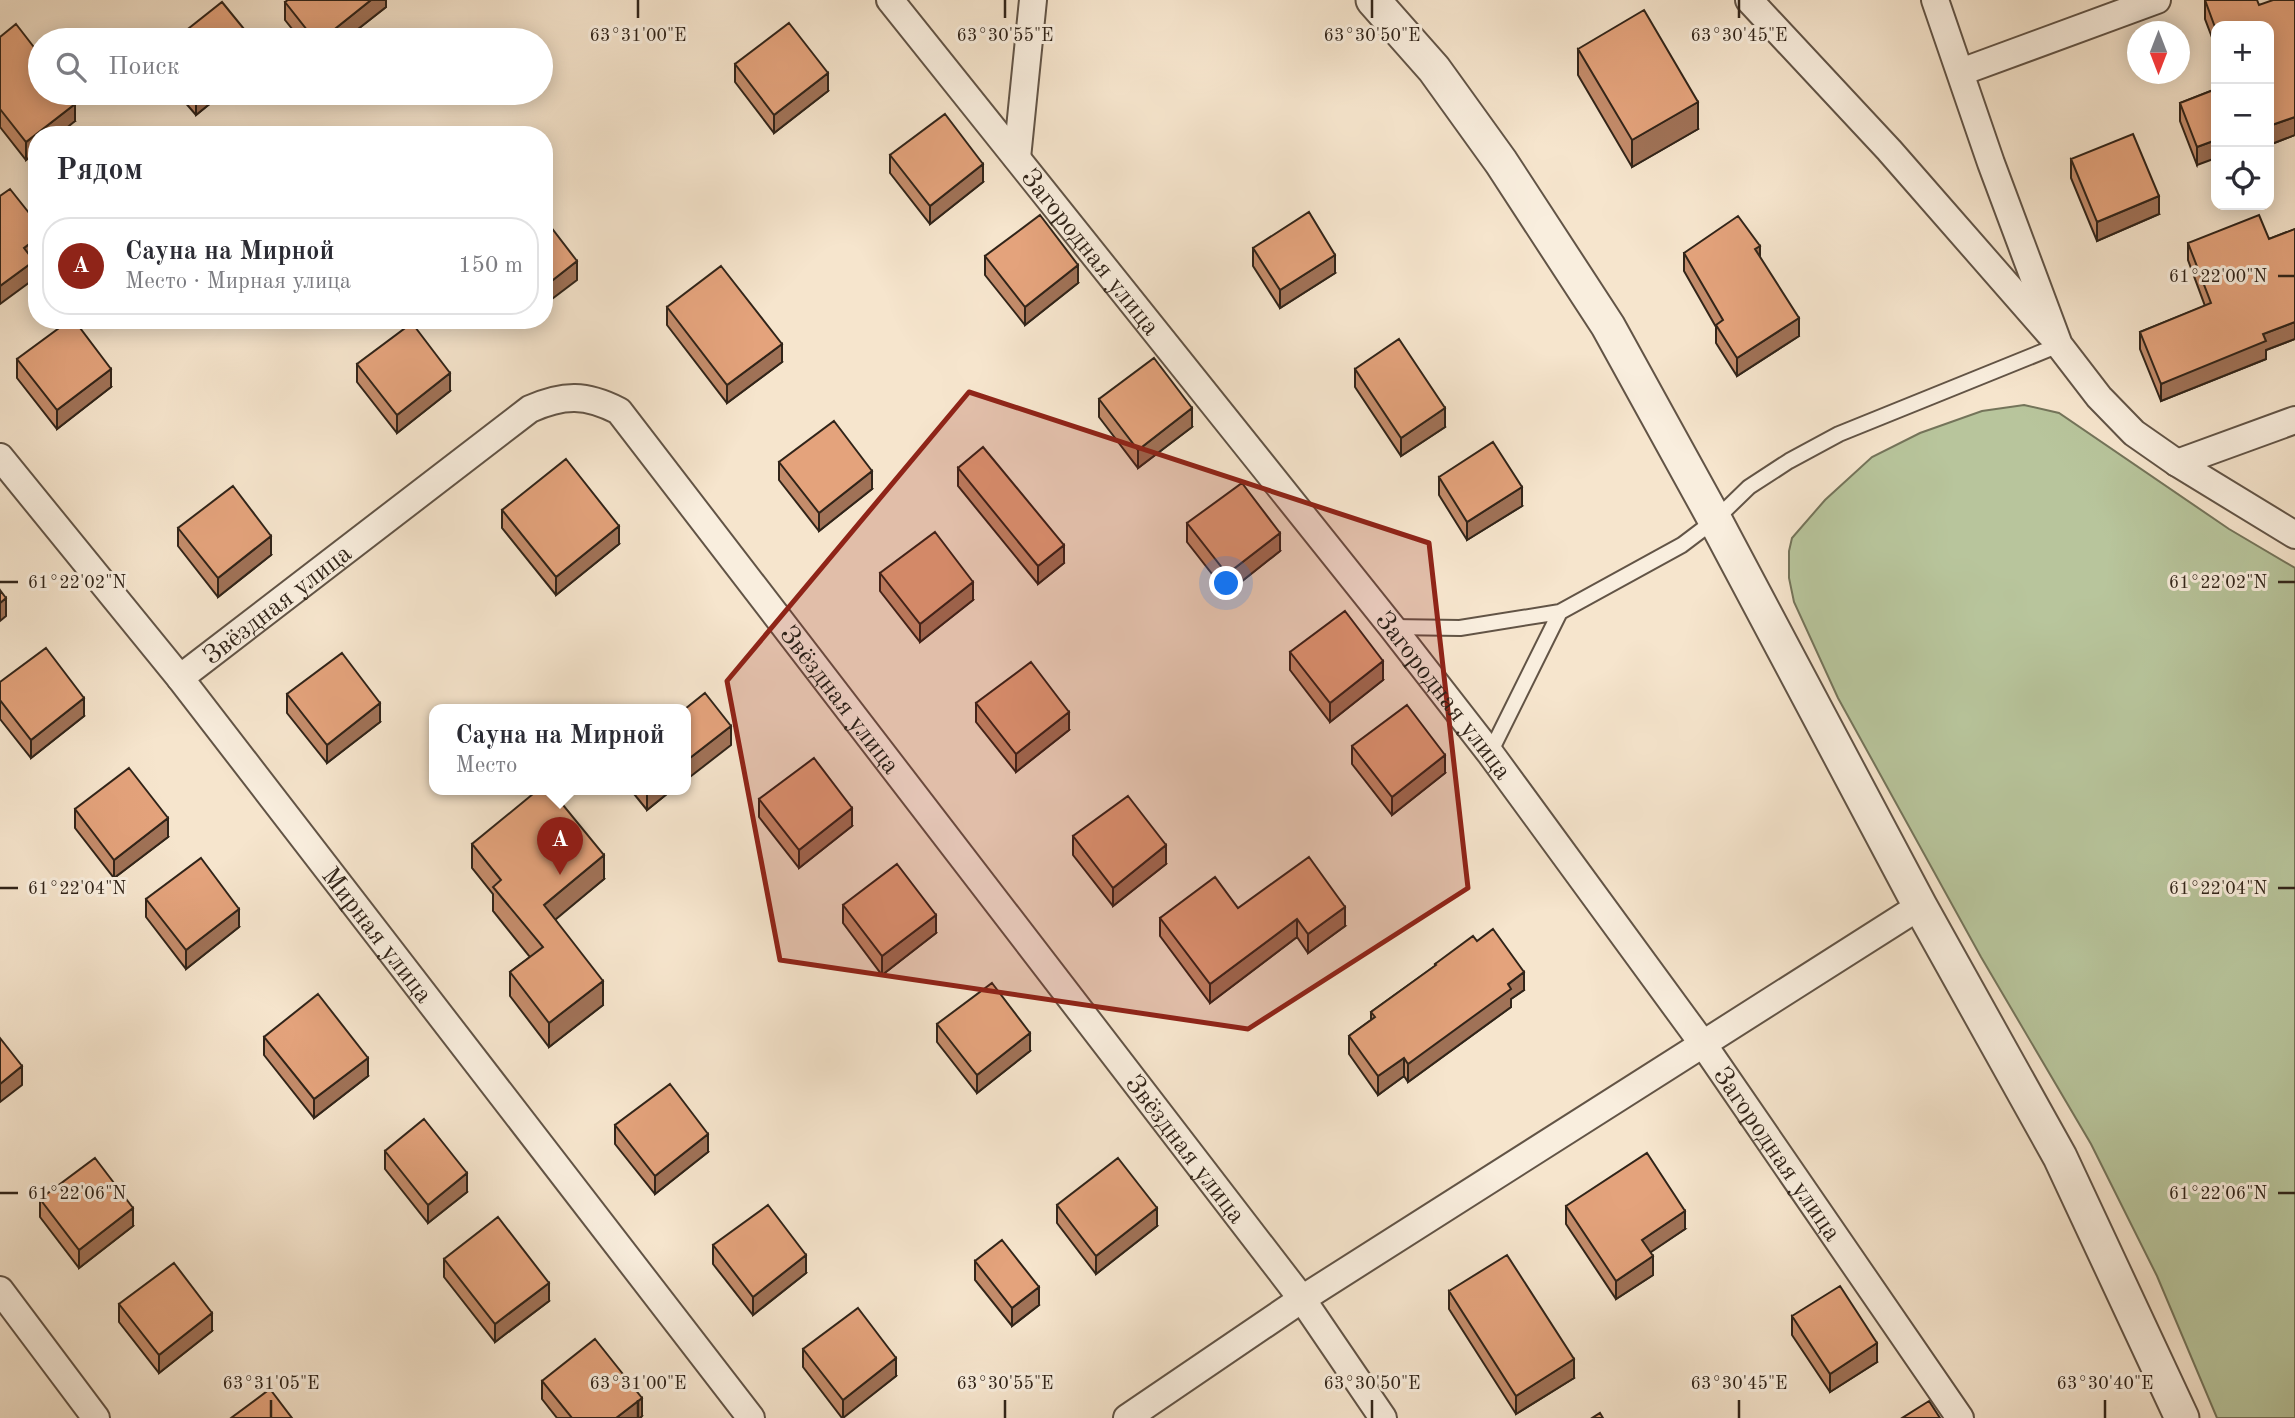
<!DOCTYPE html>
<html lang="ru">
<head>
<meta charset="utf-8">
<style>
	:root { --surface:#fff; --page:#f7f7f7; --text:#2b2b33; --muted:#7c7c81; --line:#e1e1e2; --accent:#8f2418 }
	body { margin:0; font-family:"Old Standard TT",serif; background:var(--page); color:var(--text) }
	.controls { position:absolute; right:21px; top:21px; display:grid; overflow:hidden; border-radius:14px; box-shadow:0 4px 18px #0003 }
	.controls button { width:63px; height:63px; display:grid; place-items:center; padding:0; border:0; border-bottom:2px solid var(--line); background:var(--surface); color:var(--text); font:35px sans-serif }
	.compass { position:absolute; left:2127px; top:21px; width:63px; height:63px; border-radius:50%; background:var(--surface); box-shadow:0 4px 18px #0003; rotate:180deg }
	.you { position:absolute; left:1227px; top:584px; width:24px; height:24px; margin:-18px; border:5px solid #fff; border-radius:50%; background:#1a73e8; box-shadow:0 0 0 10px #1a73e833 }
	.badge { display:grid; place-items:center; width:46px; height:46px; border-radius:50%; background:var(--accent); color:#fff; font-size:23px; font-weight:700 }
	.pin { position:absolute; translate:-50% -58px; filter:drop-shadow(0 2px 4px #0008) }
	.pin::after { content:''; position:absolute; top:37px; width:24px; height:21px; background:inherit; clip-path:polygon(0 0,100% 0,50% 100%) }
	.popup { position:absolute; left:429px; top:704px; width:262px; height:91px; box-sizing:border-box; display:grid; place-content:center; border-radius:14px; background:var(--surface); filter:drop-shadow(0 2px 5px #0005); font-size:23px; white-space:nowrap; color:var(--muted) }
	.popup b { font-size:26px; color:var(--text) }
	.popup::after { content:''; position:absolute; left:50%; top:100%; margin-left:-14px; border:14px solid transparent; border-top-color:var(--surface) }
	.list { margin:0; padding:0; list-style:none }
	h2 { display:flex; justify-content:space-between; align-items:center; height:91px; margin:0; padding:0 28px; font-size:30px }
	h2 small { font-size:23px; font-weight:400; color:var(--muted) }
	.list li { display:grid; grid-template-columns:46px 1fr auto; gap:21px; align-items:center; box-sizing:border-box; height:98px; margin:0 14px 14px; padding:0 14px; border:2px solid var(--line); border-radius:28px }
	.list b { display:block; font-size:26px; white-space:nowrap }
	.list p { margin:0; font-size:23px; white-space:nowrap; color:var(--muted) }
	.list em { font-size:23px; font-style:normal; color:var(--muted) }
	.icon { flex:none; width:38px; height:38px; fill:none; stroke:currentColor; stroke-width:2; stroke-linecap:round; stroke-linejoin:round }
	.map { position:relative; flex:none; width:2295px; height:1418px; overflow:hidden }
	.search { position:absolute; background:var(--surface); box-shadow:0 4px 18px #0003; left:28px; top:28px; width:525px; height:77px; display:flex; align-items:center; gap:18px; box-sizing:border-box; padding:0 24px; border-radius:38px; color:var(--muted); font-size:26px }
	.panel { position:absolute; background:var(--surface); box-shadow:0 4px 18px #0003; left:28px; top:126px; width:525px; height:203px; border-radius:28px }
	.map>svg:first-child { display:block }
	.green { fill:#b8c59c; stroke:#74745a; stroke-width:2 }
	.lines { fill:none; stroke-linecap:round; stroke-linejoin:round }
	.service-casing { stroke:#625446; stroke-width:18 }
	.minor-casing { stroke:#625446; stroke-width:30 }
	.tertiary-casing { stroke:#625446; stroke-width:37 }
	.service { stroke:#f9eede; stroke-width:14 }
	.minor { stroke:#f9eede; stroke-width:26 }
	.tertiary { stroke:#f9eede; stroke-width:33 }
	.wall { fill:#c48c6b; stroke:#312419; stroke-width:2 }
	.shaded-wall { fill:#a07257; stroke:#312419; stroke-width:2 }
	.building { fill:#e4a37c; stroke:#312419; stroke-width:2 }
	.marked { fill:#8f2418; fill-opacity:0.2; stroke:#8f2418; stroke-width:5; stroke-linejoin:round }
	.ticks { fill:none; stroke:#312419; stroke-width:2.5 }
	.labels { text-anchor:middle; stroke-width:6; stroke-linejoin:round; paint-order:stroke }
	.street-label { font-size:26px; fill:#312419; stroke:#f9eede }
	.ticks-label { font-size:18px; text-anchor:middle; fill:#312419; stroke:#f9eede; stroke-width:6; stroke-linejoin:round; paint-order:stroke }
</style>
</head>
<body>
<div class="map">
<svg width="2295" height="1418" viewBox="0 0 2295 1418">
	<rect width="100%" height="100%" fill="#f6e5cd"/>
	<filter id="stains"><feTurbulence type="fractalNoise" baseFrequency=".00286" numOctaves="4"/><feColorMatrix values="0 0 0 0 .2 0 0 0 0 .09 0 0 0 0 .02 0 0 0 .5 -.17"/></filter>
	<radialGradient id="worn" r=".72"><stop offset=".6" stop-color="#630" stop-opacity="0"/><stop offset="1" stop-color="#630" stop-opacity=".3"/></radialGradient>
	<path class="green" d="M2024,405L2059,413L2229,529L2295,568V1418H2217L2157,1276L2091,1144L1981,957L1838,698L1794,602L1789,578V551L1792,538L1825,500L1872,457L1920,433L1982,411Z"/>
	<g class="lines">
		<defs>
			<path id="service" d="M1392,627L1460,628L1560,612L1682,545L1715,520L1749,487L1789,461L1839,434L2059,345
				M1490,753L1560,612"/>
			<g id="minor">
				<path id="s1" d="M890,0L1392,627L1490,753L1703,1044L1960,1418"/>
				<path d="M1749,0L1889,150L2050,334"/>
				<path d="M1935,0L1991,163L2059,345L2099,397L2134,433L2177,463L2295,535"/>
				<path d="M1961,72L2157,0"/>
				<path d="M1017,158L1033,0"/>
				<path id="s2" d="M0,457L180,678L751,1418"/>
				<path d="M2177,463L2295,420"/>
				<path id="s3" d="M180,678L530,409C564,394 586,394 619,411L1302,1299L1383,1418"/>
				<path d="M0,1290L96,1418"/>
				<path d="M1127,1418L1302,1299L1920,906"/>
			</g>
			<path id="tertiary" d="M1373,0L1434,69L1501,162L1608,326L1715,520L1920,906L2060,1157L2182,1418"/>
		</defs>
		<use href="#service" class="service-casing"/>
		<use href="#minor" class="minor-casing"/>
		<use href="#tertiary" class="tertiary-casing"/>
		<use href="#service" class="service"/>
		<use href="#minor" class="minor"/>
		<use href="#tertiary" class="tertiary"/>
	</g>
	<path class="wall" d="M386,0V7L344,40H301L285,20V2Z
		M2205,0L2259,5L2295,0V135L2269,145V26H2216V48L2205,19Z
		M0,37L75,121L37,135V151L26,160L0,127Z
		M1578,49L1698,129L1632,167L1578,75Z
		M735,64L828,91L774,133L735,82Z
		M2216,89L2197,165L2180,121V103Z
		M177,93H223L196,115Z
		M890,155L983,182L930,224L890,173Z
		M2071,159L2159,214L2097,241L2071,178Z
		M2295,229V339L2266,350V359L2161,401L2140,349V332L2205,306L2188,260V243L2269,239Z
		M1253,248L1335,273L1280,308L1253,266Z
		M1684,253L1760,258L1799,336L1737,376L1716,343V327L1684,271Z
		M985,256L1078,283L1025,325L985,275Z
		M667,307L782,362L727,403L667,325Z
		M17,359L111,387L57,429L17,378Z
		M357,364L450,391L397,433L357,382Z
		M1355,369L1445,427L1401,456L1355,387Z
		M1099,399L1192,427L1138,468L1099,417Z
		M779,462L872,489L819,531L779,480Z
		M958,468L1064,563L1038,584L958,486Z
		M1439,477L1522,506L1467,540L1439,495Z
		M502,510L619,544L556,595L502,528Z
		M1187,523L1280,551L1227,593L1187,542Z
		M178,528L271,555L218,597L178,546Z
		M880,573L973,600L920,642L880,591Z
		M1290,652L1383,680L1330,722L1290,670Z
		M0,682L84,716L31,758L0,719Z
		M287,694L380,722L327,763L287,713Z
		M976,703L1069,730L1016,772L976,722Z
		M1352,746L1445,773L1392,815L1352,764Z
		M630,789H673L647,810Z
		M759,799L852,826L799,868L759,817Z
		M75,809L168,837L114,878L75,828Z
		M1073,836L1166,864L1113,906L1073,855Z
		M472,844L604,879L555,919L603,1005L549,1047L510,996V972L530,957L493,911V894L472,868Z
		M146,899L239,927L186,969L146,917Z
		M843,905L936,933L882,975L843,923Z
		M1238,908L1345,926L1308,953L1297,937L1210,1003L1160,936V918Z
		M1477,941L1524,990L1511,999V1007L1408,1082L1404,1076L1378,1095L1349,1054V1036L1371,1020V1012L1435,966V964Z
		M937,1024L1030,1051L977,1093L937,1042Z
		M264,1037L368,1076L314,1118L264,1055Z
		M615,1125L708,1152L655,1194L615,1144Z
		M385,1151L467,1192L428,1223L385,1169Z
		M40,1199L133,1226L79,1268L40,1217Z
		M1057,1205L1157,1226L1096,1274L1057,1223Z
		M1566,1206L1685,1229L1650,1252L1653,1275L1616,1299L1566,1224Z
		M713,1245L806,1273L753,1315L713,1264Z
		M444,1259L549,1301L495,1342L444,1277Z
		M975,1261L1039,1305L1012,1326L975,1280Z
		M1449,1291L1574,1378L1516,1414L1449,1309Z
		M119,1304L212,1331L159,1373L119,1322Z
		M1792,1316L1877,1362L1830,1392L1792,1335Z
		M803,1349L896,1376L842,1418L803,1367Z
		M542,1381L642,1416L640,1418H557L542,1399Z"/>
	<path class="shaded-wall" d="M371,0H386V7L344,40H321Z
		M828,73V91L774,133V115Z
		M200,93H223L196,115V97Z
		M1698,102V129L1632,167V140Z
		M75,104V121L58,135H37V151L26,160V142Z
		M2295,117V135L2269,145V126Z
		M2216,140V158L2197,165V147Z
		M983,164V182L930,224V206Z
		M2159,196V214L2097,241V222Z
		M37,238V257L24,266V248Z
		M1760,246V264L1755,249Z
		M1335,255V273L1280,308V290Z
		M34,261V279L0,304V286Z
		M577,261V280L544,305V287Z
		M1078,265V283L1025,325V307Z
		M1799,318V336L1737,376V358Z
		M2295,322V339L2266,350V359L2161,401V384L2263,334Z
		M782,344V362L727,403V385Z
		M111,369V387L57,429V410Z
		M450,373V391L397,433V415Z
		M1192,408V427L1138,468V450Z
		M1445,408V427L1401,456V438Z
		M872,471V489L819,531V513Z
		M1522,487V506L1467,540V522Z
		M619,526V544L556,595V577Z
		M1280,533V551L1227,593V574Z
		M271,536V555L218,597V578Z
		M1064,545V563L1038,584V566Z
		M973,582V600L920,642V624Z
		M6,598V616L0,621V603Z
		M1383,661V680L1330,722V703Z
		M84,698V716L31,758V740Z
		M380,703V722L327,763V745Z
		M1069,712V730L1016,772V754Z
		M731,726V745L686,780V761Z
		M1445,755V773L1392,815V797Z
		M650,789H673L647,810V792Z
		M852,808V826L799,868V850Z
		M168,818V837L114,878V860Z
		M1166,845V864L1113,906V888Z
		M604,855V879L544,929V905Z
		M1345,907V926L1308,953V934Z
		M239,909V927L186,969V950Z
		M936,915V933L882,975V956Z
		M1297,919V937L1210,1003V984Z
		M1524,972V990L1511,999V1007L1408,1082V1064Z
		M603,981V1005L549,1047V1023Z
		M1030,1033V1051L977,1093V1075Z
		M368,1058V1076L314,1118V1099Z
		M1404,1058V1076L1378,1095V1076Z
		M22,1066V1085L0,1102V1084Z
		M708,1134V1152L655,1194V1176Z
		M467,1173V1192L428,1223V1205Z
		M133,1208V1226L79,1268V1250Z
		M1157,1208V1226L1096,1274V1256Z
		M1685,1211V1229L1642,1258V1240Z
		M806,1255V1273L753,1315V1297Z
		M1653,1256V1275L1616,1299V1281Z
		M549,1283V1301L495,1342V1324Z
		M1039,1287V1305L1012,1326V1308Z
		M212,1313V1331L159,1373V1355Z
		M1877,1343V1362L1830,1392V1374Z
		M896,1358V1376L843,1418V1400Z
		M1574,1359V1378L1516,1414V1396Z
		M642,1398V1416L640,1418H616Z"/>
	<path class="building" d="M288,0H371L321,40H315L285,2Z
		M2205,0H2257L2259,5L2273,0H2295V117L2269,126V26H2216V30Z
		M222,2L253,40H174Z
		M1644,10L1698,102L1632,140L1578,49Z
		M789,23L828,73L774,115L735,64Z
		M16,24L40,55V93H67L75,104L26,142L0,109V37Z
		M2216,89V140L2197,147L2180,103Z
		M192,93H200L196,97Z
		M945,114L983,164L930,206L890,155Z
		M2133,134L2159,196L2097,222L2071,159Z
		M10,189L37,223V238L24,248L34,261L0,286V196Z
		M1309,212L1335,255L1280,290L1253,248Z
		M1040,215L1078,265L1025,307L985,256Z
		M2259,215L2269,239L2295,229V322L2263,334L2266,341L2161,384L2140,332L2211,303L2188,243Z
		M1738,216L1760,246L1755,249L1799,318L1737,358L1716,325L1723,320L1684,253Z
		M544,218L577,261L544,287Z
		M721,266L782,344L727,385L667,307Z
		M70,320H74L111,369L57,410L17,359Z
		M412,323L450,373L397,415L357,364Z
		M1399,339L1445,408L1401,438L1355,369Z
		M1154,358L1192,408L1138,450L1099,399Z
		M834,421L872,471L819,513L779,462Z
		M1493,442L1522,487L1467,522L1439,477Z
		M983,447L1064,545L1038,566L958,468Z
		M566,459L619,526L556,577L502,510Z
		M1242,483L1280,533L1227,574L1187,523Z
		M233,486L271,536L218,578L178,528Z
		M935,532L973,582L920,624L880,573Z
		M0,590L6,598L0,603Z
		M1345,611L1383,661L1330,703L1290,652Z
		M46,648L84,698L31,740L0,700V682Z
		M342,653L380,703L327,745L287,694Z
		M1031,662L1069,712L1016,754L976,703Z
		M705,693L731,726L686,761L685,709Z
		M1407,705L1445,755L1392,797L1352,746Z
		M814,758L852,808L799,850L759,799Z
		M129,768L168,818L114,860L75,809Z
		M539,789H550L604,855L544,905L603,981L549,1023L510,972L543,947L493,887L501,880L472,844Z
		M1128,796L1166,845L1113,888L1073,836Z
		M1309,857L1345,907L1308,934L1297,919L1210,984L1160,918L1215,877L1238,908Z
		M201,858L239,909L186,950L146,899Z
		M897,864L936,915L882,956L843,905Z
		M1493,929L1524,972L1508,984L1511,989L1408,1064L1404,1058L1378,1076L1349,1036L1375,1017L1371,1012L1436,965L1435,964L1473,936L1477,941Z
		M992,983L1030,1033L977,1075L937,1024Z
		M318,994L368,1058L314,1099L264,1037Z
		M0,1038L22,1066L0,1084Z
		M670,1084L708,1134L655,1176L615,1125Z
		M424,1119L467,1173L428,1205L385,1151Z
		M1647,1153L1685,1211L1642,1240L1653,1256L1616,1281L1566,1206Z
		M95,1158L133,1208L79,1250L40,1199Z
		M1118,1158L1157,1208L1096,1256L1057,1205Z
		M768,1205L806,1255L753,1297L713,1245Z
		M498,1217L549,1283L495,1324L444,1259Z
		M1002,1240L1039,1287L1012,1308L975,1261Z
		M1507,1255L1574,1359L1516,1396L1449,1291Z
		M174,1263L212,1313L159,1355L119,1304Z
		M1840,1286L1877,1343L1830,1374L1792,1316Z
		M858,1308L896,1358L843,1400L803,1349Z
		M595,1339L642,1398L616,1418H572L542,1381Z
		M270,1389L292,1418H231Z
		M1929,1401L1940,1418H1902Z
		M1600,1413L1603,1418H1592Z"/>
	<path class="marked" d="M969,392L1429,543L1468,888L1248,1029L780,960L727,681Z"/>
	<path class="ticks" d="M638,0V18M1005,0V18M1372,0V18M1739,0V18M2278,276H2295M0,582H18M2278,582H2295M0,888H18M2278,888H2295M0,1193H18M2278,1193H2295M271,1400V1418M638,1400V1418M1005,1400V1418M1372,1400V1418M1739,1400V1418M2105,1400V1418"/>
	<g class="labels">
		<g class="street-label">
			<text dy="9" stroke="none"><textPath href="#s1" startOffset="322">Загородная улица</textPath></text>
			<text dy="9" stroke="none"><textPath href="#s3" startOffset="122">Звёздная улица</textPath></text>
			<text dy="9" stroke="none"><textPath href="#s1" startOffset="889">Загородная улица</textPath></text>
			<text dy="9" stroke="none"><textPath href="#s3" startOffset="898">Звёздная улица</textPath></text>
			<text dy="9" stroke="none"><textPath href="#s2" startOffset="609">Мирная улица</textPath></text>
			<text dy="9" stroke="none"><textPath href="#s3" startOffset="1465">Звёздная улица</textPath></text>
			<text dy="9" stroke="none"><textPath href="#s1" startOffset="1456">Загородная улица</textPath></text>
		</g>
	</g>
	<g class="ticks-label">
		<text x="638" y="41">63°31'00"E</text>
		<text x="1005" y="41">63°30'55"E</text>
		<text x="1372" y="41">63°30'50"E</text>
		<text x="1739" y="41">63°30'45"E</text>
		<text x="2218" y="282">61°22'00"N</text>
		<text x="2218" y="588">61°22'02"N</text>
		<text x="77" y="588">61°22'02"N</text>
		<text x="2218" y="894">61°22'04"N</text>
		<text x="77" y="894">61°22'04"N</text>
		<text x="2218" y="1199">61°22'06"N</text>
		<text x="77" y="1199">61°22'06"N</text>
		<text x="271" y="1389">63°31'05"E</text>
		<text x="638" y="1389">63°31'00"E</text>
		<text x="1005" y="1389">63°30'55"E</text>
		<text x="1372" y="1389">63°30'50"E</text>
		<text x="1739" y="1389">63°30'45"E</text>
		<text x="2105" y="1389">63°30'40"E</text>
	</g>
	<rect width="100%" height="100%" filter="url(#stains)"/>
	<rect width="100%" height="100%" fill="url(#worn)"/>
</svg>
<div class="controls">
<button>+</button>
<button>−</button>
<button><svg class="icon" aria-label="locate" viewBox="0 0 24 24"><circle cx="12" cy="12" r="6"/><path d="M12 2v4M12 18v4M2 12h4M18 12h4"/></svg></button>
</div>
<svg class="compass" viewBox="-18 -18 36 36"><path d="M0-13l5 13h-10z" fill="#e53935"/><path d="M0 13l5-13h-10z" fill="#7c7c81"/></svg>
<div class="you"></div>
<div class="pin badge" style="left:560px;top:875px">A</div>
<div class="popup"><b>Сауна на Мирной</b>Место</div>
<div class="search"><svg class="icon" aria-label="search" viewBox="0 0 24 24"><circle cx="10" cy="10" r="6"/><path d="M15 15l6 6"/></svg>Поиск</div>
<section class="panel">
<h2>Рядом<small></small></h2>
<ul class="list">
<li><span class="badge">A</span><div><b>Сауна на Мирной</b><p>Место · Мирная улица</p></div><em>150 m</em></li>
</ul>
</section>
</div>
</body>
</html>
